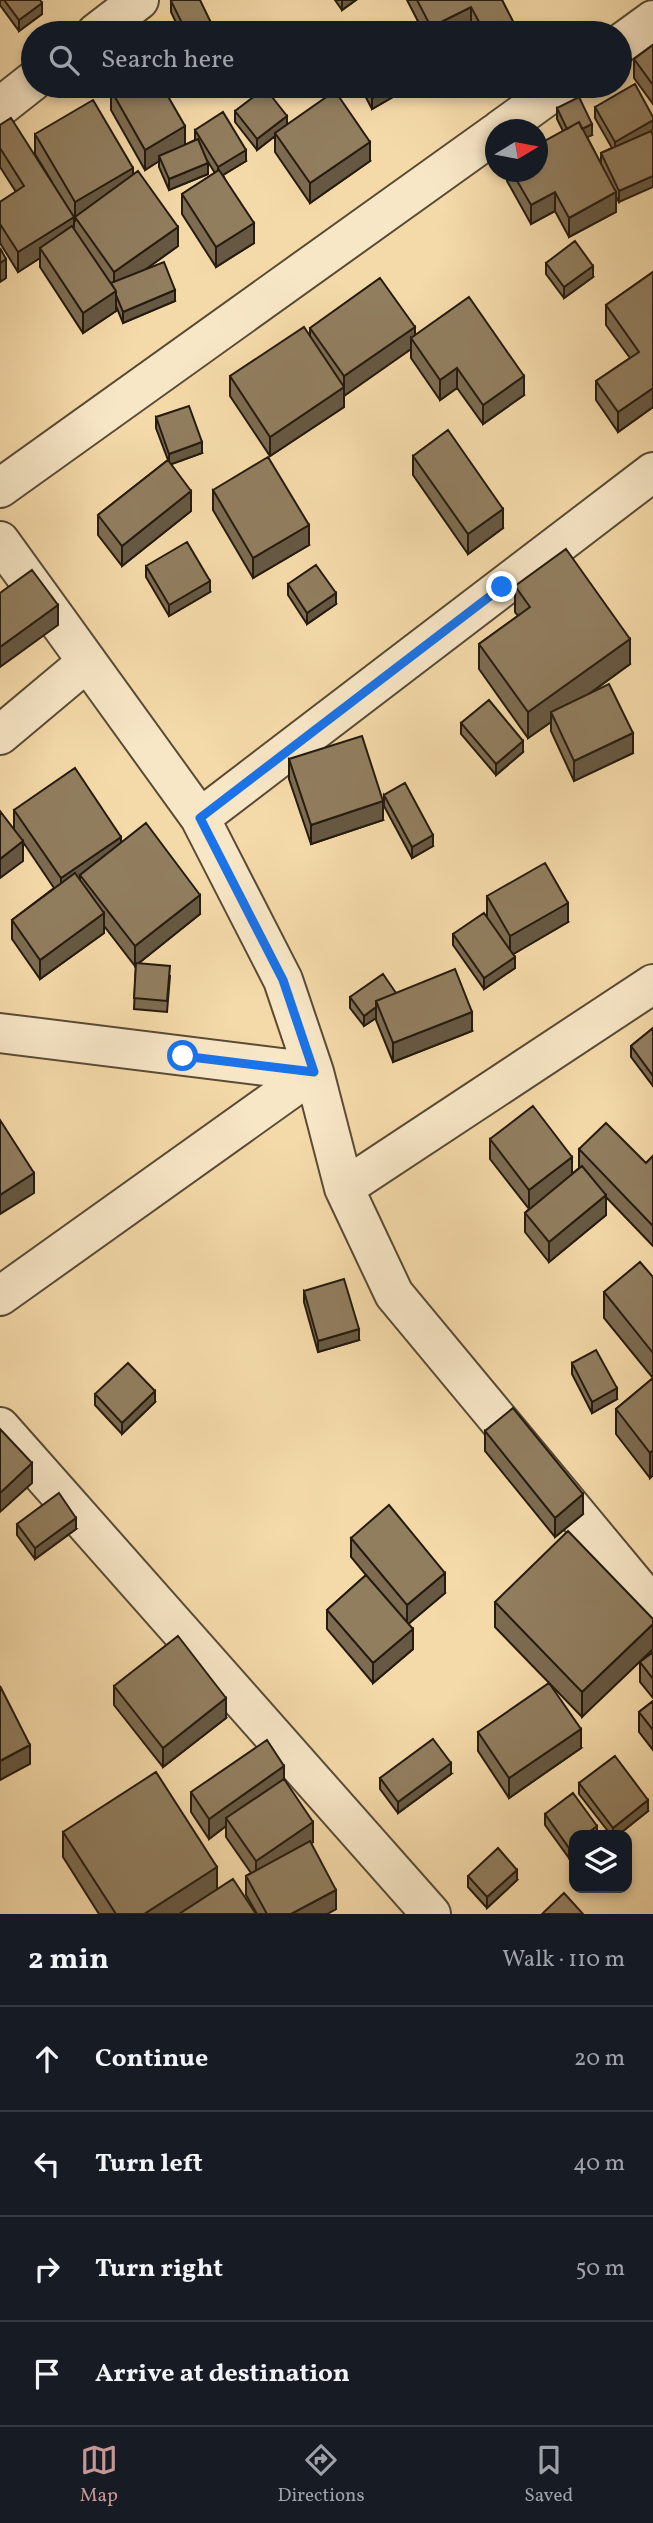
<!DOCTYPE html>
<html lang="en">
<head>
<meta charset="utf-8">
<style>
	:root { --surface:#171b24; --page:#20242c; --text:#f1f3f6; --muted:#9ea1a6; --line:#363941; --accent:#c59692 }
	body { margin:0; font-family:Vollkorn,serif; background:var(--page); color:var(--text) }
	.controls { position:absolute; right:21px; bottom:21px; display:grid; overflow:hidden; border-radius:14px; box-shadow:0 4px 10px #0003 }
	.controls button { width:63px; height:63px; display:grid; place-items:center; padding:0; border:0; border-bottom:2px solid var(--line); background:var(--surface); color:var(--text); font:35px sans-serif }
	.compass { position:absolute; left:485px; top:119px; width:63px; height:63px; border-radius:50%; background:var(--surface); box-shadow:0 4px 10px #0003; rotate:80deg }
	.stop { position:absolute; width:21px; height:21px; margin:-16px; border:5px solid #1a73e8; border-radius:50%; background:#fff }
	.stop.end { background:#1a73e8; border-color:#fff; box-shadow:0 2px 7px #0008 }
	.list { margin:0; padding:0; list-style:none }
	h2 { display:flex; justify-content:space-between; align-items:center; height:91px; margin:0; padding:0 28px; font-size:30px }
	h2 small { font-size:23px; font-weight:400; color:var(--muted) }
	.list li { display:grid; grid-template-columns:46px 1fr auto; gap:21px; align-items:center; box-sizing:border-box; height:105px; padding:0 28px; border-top:2px solid var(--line) }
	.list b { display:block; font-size:26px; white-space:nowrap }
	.list em { font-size:23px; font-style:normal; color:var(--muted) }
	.icon { flex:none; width:38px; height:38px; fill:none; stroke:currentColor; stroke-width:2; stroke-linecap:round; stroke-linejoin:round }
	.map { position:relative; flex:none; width:653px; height:1914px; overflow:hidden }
	.search { position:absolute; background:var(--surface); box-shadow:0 4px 10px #0003; left:21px; right:21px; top:21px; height:77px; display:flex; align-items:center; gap:18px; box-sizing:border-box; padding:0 24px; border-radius:38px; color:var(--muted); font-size:26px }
	.sheet { height:511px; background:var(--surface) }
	nav { display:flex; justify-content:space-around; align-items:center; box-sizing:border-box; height:98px; border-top:2px solid var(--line); background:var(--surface); font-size:19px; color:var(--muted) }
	nav a { display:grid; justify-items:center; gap:4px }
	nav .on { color:var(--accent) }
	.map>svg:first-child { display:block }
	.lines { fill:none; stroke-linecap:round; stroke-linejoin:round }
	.minor-casing { stroke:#594b36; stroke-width:42 }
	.minor { stroke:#f8e7c7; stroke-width:38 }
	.wall { fill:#7d6c52; stroke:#251b0f; stroke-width:2 }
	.shaded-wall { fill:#665842; stroke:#251b0f; stroke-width:2 }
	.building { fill:#917e5f; stroke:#251b0f; stroke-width:2 }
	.route { stroke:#1a73e8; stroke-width:9 }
</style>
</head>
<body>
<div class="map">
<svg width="653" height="1914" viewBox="0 0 653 1914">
	<rect width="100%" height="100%" fill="#f5daa9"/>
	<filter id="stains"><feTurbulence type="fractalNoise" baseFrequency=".00286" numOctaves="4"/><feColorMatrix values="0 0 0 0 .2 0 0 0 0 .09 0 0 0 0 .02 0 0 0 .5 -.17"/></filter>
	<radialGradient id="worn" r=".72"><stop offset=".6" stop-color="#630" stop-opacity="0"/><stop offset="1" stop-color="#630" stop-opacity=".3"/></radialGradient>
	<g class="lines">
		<defs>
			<path id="minor" d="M96,33L139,0
				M620,44L653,20
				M0,107L33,81
				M500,130L561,86
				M0,488L496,133
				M0,541L200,818L283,980L314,1072L344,1188L394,1294L653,1606
				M0,735L87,662
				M200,818L653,472
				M0,1033L314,1072
				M344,1188L653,984
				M0,1296L314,1072
				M0,1427L431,1914"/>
		</defs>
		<use href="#minor" class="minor-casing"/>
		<use href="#minor" class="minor"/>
	</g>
	<path class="wall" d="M0,0H40L42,14L19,31L0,5Z
		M335,0H356L342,10Z
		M407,0H502L518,33H475L471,26L458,33H424Z
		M171,1L216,33H181L171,12Z
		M653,45V104L634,78V59Z
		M360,86H398V94L372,109Z
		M111,90L185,145L195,140V130L246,161L223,175L254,243L216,267L182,214V194L215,173L206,159L208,174L169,190L159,167V161L145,170L111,110Z
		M595,107L653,117V131L651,132L619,202L616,197V212L569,237L555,211L531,224L507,181V172H537L563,131L557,119V108L592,135L587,137L601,164V153L612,148L595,118Z
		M235,111L287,125L370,161L310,203L275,152V136L257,150L235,122Z
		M0,125L52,182L35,154V134L133,175L178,246L146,269L175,301L123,323L116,306V311L83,333L40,267V258L18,272L0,243V202L16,192L0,167Z
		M546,263L593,277L564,298L546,274Z
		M653,272V407L618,432L596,400V381L630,358L606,325V305Z
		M310,328L415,335L524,395L483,424L457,388L440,400L411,358V349L344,395V407L270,456L230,396V376L310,336Z
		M156,417L202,453L171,464L191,511L122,566L98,535V515L168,460L156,428Z
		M413,456L503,528L468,554L413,475Z
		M213,490L309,545L253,578L213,510Z
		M146,566L210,592L169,616L146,577Z
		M288,584L336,604L307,624L288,595Z
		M515,586L630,664L592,692L633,753L574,781L551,731V722L528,738L479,669V644L518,616L515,612Z
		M461,723L523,752L496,775L461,734Z
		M289,759L383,820L311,844L289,779Z
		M384,795L433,846L412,858L384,806Z
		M14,810L121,842L200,914L139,963L170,976L167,1012L134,1009L136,965L135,966L104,926V933L40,979L12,939V920L54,888L23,842V861L14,829Z
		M487,896L568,922L513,954L515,968L484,989L453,945V934L487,916Z
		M396,993L472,1031L393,1062L376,1020V1018L364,1026L350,1008V997Z
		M653,1028V1086L631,1057V1046Z
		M490,1139L572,1174L579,1168V1149L646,1163L653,1156V1246L606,1197V1215L549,1262L525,1232V1213L529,1209L490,1159Z
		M653,1277V1475L650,1478L616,1434V1409L653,1378L604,1318V1292Z
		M304,1291L359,1340L318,1352L304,1302Z
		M572,1363L617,1399L592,1413L572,1374Z
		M95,1394L155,1402L122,1434L95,1405Z
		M485,1431L583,1514L555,1537L485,1451Z
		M17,1524L76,1529L35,1559L17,1535Z
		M351,1538L445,1593L408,1624L413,1649L373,1683L327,1629V1610L366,1575L351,1557Z
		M495,1602L653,1619L582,1717L495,1627Z
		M653,1652V1698L640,1682V1662Z
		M114,1686L226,1718L163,1767L114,1705Z
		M653,1701V1750L639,1732V1712Z
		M478,1732L581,1748L509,1798L478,1751Z
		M451,1774L398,1813L380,1789V1778Z
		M284,1779L313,1842L311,1843L336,1909L327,1914H257L246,1895V1876L251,1873L226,1837V1826L209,1839L191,1812V1792Z
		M579,1783L648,1811L618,1835H611L579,1794Z
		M545,1814L597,1835L569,1858L545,1825Z
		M63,1832L217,1890L256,1914H99L63,1857Z
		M468,1876L517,1880L487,1908L468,1887Z"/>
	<path class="shaded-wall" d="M342,0H356L342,10Z
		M42,3V14L19,31V20Z
		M471,7V26L458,33H431V27Z
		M394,86H398V94L372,109V98Z
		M287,116V127L275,133V136L257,150V139Z
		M653,120V131L615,152V142Z
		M592,124V135L570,146V135Z
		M185,126V146L159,156V161L145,170V150Z
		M370,142V161L310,203V183Z
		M246,150V161L218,178V167Z
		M208,163V174L169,190V179Z
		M133,168V188L75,217V222V202Z
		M653,176V187L619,202V191Z
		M555,192V211L531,224V205Z
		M616,192V212L569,237V218Z
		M74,217V237L40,248V258L18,272V252Z
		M254,223V243L216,267V247Z
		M178,227V246L114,292V272Z
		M6,259V278L0,282V263Z
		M593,266V277L564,298V287Z
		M175,290V301L123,323V312Z
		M116,291V311L83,333V313Z
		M415,327V343L411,338V349L344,396V376Z
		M457,368V388L440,400V380Z
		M524,376V395L483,424V405Z
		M344,387V407L270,456V437Z
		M653,388V407L618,432V412Z
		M202,442V453L169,465V454Z
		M191,491V511L122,566V546Z
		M503,509V528L468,554V534Z
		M309,525V545L253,578V558Z
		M210,581V592L169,616V605Z
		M336,593V604L307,624V613Z
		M58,605V625L0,667V647Z
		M630,639V664L554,719L551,712V722L528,738V712Z
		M633,733V753L574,781V761Z
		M523,741V752L496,775V764Z
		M383,801V820L311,844V825Z
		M433,835V846L412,858V847Z
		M121,837V857L80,875V885L61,898V878Z
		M23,841V861L0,878V859Z
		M200,895V914L135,966V946Z
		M568,903V922L510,956V936Z
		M104,913V933L40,979V960Z
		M515,957V968L484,989V978Z
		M376,1007V1018L364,1026V1016Z
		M472,1012V1031L393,1062V1043Z
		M572,1157V1177L529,1210V1190Z
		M34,1173V1193L0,1214V1195Z
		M606,1195V1215L549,1262V1242Z
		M359,1329V1340L318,1352V1341Z
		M617,1388V1399L592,1413V1402Z
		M155,1391V1402L122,1434V1423Z
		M653,1450V1475L650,1478V1453Z
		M32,1463V1483L0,1512V1493Z
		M583,1494V1514L555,1537V1518Z
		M76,1518V1529L35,1559V1548Z
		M445,1573V1593L407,1625V1605Z
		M653,1624V1649L582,1717V1692Z
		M413,1629V1649L373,1683V1663Z
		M226,1698V1718L163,1767V1748Z
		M581,1729V1748L509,1798V1778Z
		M30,1745V1764L0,1780V1761Z
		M451,1763V1774L398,1813V1802Z
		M284,1766V1786L226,1818V1826L209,1839V1819Z
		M648,1800V1811L618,1835H613V1828Z
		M313,1822V1842L256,1880V1861Z
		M597,1826V1835H585Z
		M574,1844V1855L569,1858V1848Z
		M217,1867V1893L184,1914H144Z
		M517,1870V1880L487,1908V1897Z
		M336,1890V1909L327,1914H291Z"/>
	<path class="building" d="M4,0H40L42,3L19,20Z
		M173,0H200L216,33H187L171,1Z
		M417,0H502L518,31L512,33H485L471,7L431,27Z
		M653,45V85L634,59Z
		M635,84L653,117V120L615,142L595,107Z
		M118,86H162L185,126L145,150L111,90Z
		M366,86H394L372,98Z
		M265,88L287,116L257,139L235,111Z
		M335,91L370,142L310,183L275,133Z
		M579,97L592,124L582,129L579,122L567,129L557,108Z
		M93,100L133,168L75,202L35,134Z
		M223,112L246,150L218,167L195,130Z
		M11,118L74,217L18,252L0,224V202L24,186L0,148V125Z
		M579,122L616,192L569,218L555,192L531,205L512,172H537V145Z
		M651,131L653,136V176L619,191L601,153Z
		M198,139L208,163L169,179L159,156Z
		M219,170L254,223L216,247L182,194Z
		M138,171L178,227L114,272L75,217Z
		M72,226L116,291L83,313L40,248Z
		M575,241L593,266L564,287L546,263Z
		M0,248L6,259L0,263Z
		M164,262L175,290L123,312L116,295V291L111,283Z
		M653,272V388L618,412L596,381L639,352L606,305Z
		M380,278L415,327L344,376L310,328Z
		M469,297L524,376L483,405L457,368L440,380L411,338Z
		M304,327L344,387L270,437L230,376Z
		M189,406L202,442L169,454L156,417Z
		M448,430L503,509L468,534L413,456Z
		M268,457L309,525L253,558L213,490Z
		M168,460L191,491L122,546L98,515Z
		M187,542L210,581L169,605L146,566Z
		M566,549L630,639L528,712L479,644L530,607L515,586Z
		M316,565L336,593L307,613L288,584Z
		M32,570L58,605L0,647V593Z
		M609,684L633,733L574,761L551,712Z
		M489,700L523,741L496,764L461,723Z
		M362,736L383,801L311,825L289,759Z
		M75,768L121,837L61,878L14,810Z
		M405,783L433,835L412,847L384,795Z
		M0,811L23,841L0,859Z
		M146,823L200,895L135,946L80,875Z
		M545,863L568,903L510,936L487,896Z
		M75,873L104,913L40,960L12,920Z
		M484,913L515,957L484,978L453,934Z
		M136,963L170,966L167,1001L134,998Z
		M455,969L472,1012L393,1043L376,1001Z
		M383,974L396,993L376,1001V1007L364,1016L350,997Z
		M653,1028V1076L631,1046Z
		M533,1106L572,1157L529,1190L490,1139Z
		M0,1120L34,1173L0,1195Z
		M606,1123L646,1163L653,1156V1226L579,1149Z
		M582,1166L606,1195L549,1242L525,1213Z
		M640,1262L653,1277V1353L604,1292Z
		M344,1279L359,1329L318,1341L304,1291Z
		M596,1350L617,1388L592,1402L572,1363Z
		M128,1363L155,1391L122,1423L95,1394Z
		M653,1378V1450L650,1453L616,1409Z
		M513,1408L583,1494L555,1518L485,1431Z
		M0,1429L32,1463L0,1493Z
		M59,1493L76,1518L35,1548L17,1524Z
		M389,1505L445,1573L407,1605L351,1538Z
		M568,1531L653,1619V1624L582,1692L495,1602Z
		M366,1575L413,1629L373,1663L327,1610Z
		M178,1636L226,1698L163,1748L114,1686Z
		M653,1652V1679L640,1662Z
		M549,1683L581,1729L509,1778L478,1732Z
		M0,1686L30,1745L0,1761Z
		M653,1701V1730L639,1712Z
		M433,1739L451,1763L398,1802L380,1778Z
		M267,1740L284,1766L209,1819L191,1792Z
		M615,1756L648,1800L613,1828L579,1783Z
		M156,1772L217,1867L144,1914H116L63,1832Z
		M284,1779L313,1822L256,1861L226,1818Z
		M573,1793L597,1826L585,1835H574V1844L569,1848L545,1814Z
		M310,1841L336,1890L291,1914H267L246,1876Z
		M498,1848L517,1870L487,1897L468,1876Z
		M233,1879L256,1914H179Z
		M564,1893L583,1914H542Z"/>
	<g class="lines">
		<path class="route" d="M183,1056L314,1072L283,980L200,818L502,587"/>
	</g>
	<rect width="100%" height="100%" filter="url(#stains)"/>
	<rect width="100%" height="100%" fill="url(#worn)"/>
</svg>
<div class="controls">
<button><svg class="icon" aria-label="layers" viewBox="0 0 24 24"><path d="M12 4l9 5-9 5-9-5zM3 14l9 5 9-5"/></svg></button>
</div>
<svg class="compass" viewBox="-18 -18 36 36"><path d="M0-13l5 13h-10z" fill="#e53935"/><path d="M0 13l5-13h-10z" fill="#9ea1a6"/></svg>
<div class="stop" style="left:183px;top:1056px"></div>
<div class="stop end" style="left:502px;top:587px"></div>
<div class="search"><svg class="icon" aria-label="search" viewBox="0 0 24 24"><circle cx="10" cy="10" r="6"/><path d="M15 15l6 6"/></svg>Search here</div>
</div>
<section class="sheet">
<h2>2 min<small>Walk · 110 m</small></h2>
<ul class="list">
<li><svg class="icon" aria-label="ahead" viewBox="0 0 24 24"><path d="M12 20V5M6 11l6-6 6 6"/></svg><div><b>Continue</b></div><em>20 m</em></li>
<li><svg class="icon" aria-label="left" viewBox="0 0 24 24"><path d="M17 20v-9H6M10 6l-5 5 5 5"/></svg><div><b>Turn left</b></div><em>40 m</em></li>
<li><svg class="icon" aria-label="right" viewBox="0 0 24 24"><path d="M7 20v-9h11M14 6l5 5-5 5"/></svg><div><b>Turn right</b></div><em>50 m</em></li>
<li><svg class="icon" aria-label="arrive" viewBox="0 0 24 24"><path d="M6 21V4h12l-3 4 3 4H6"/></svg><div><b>Arrive at destination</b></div></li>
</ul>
</section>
<nav>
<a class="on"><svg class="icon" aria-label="map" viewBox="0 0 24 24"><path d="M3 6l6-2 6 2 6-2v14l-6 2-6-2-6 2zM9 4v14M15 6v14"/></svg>Map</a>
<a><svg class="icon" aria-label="directions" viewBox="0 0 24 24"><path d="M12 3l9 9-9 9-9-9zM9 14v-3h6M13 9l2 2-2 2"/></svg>Directions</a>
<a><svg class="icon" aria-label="saved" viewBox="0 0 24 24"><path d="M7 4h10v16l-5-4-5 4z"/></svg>Saved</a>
</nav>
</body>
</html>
